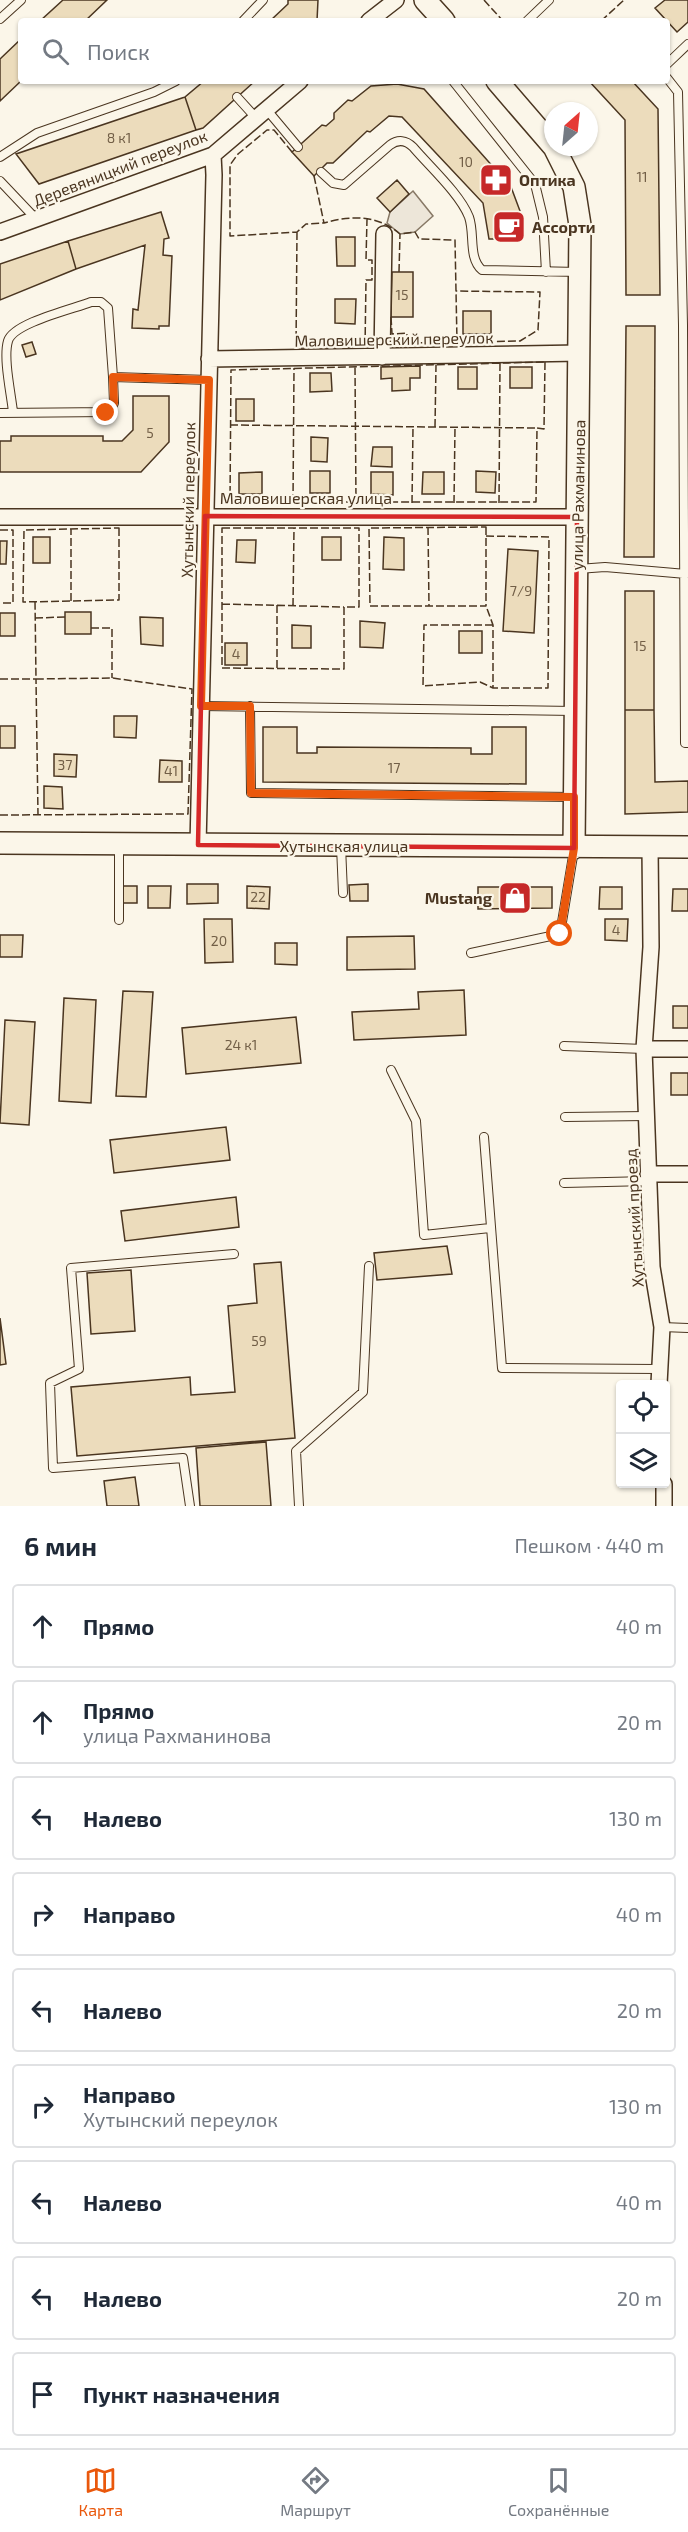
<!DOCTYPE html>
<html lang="ru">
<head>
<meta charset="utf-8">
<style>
	:root { --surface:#fff; --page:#f6f6f7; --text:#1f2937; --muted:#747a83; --line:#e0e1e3; --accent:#ea580c }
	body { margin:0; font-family:"Exo 2",sans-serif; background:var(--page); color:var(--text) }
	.controls { position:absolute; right:18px; bottom:18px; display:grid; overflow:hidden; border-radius:6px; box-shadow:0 2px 4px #0004 }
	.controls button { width:54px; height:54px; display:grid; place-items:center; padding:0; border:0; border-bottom:2px solid var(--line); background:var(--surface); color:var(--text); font:30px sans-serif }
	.compass { position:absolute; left:544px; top:102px; width:54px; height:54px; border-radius:50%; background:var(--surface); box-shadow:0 2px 4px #0004; rotate:27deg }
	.stop { position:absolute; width:18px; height:18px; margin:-14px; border:4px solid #ea580c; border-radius:50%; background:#fff }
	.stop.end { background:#ea580c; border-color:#fff; box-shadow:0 2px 6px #0008 }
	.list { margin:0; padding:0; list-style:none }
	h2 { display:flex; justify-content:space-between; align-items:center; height:78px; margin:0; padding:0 24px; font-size:26px }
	h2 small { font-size:20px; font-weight:400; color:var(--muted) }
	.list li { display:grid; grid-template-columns:39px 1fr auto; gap:18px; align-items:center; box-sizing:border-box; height:84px; margin:0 12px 12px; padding:0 12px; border:2px solid var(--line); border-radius:6px }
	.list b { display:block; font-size:22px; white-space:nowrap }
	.list p { margin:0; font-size:20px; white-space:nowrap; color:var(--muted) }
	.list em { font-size:20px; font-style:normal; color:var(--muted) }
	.icon { flex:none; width:33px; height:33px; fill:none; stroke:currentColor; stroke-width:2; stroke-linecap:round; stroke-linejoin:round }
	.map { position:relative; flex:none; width:688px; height:1506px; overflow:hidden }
	.search { position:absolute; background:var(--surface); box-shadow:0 2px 4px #0004; left:18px; right:18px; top:18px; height:66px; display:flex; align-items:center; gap:15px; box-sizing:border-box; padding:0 21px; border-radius:6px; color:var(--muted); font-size:22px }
	.sheet { height:942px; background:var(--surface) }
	nav { display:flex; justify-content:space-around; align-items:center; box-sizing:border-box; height:84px; border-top:2px solid var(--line); background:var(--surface); font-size:16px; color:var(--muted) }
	nav a { display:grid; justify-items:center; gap:3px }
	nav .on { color:var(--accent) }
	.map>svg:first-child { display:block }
	.green { fill:#ede6d9; stroke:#887966; stroke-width:1.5 }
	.building { fill:#ecdcbc; stroke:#4a3520; stroke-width:1.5 }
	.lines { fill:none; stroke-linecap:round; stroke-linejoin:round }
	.lane-casing { stroke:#4a3520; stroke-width:10 }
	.street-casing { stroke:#4a3520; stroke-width:18 }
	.secondary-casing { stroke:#4a3520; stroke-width:24 }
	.lane { stroke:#fbf6e9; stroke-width:8 }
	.street { stroke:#fbf6e9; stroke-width:15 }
	.secondary { stroke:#fbf6e9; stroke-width:21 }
	.fence { stroke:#4a3520; stroke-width:1.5; stroke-dasharray:8 3; stroke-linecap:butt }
	.route { stroke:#ea580c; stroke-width:8 }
	.marked { fill:none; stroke:#d62828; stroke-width:4.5; stroke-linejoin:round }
	.labels { text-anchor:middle; stroke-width:4.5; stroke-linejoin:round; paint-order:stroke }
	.number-label { font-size:14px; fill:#725f47 }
	.street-label { font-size:16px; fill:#4a3520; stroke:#fbf6e9 }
	.poi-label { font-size:16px; font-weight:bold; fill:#4a3520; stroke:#fbf6e9; text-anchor:start }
</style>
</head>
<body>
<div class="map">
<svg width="688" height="1506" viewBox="0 0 688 1506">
	<rect width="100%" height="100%" fill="#fbf6e9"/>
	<path class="green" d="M413,191L433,216L415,232L400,234L387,223L390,212Z"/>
	<path class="building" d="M63,0H107L85,21H40Z
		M288,0H318L317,21H270L288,4Z
		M665,0H688V22L677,32L655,8Z
		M21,39V81L0,101V59Z
		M204,81H255L203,128L196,130L185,97Z
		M589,81H632L658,109L660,295H626L625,120Z
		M397,84L424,89L511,187L520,211L513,214L519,239H489L483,203L402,117L389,116L370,132L367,131L333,163H327L314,176L292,152L322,125L326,126L334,119V113L348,100L352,101L371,86Z
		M185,97L196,130L39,184L16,154Z
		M397,180L409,194L390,212L377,198Z
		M161,212L169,238L164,239L163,255L172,256L169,326H159V329L132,328L133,309L138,310L145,245L76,269L68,241Z
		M336,237H355V266H337Z
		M68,241L76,269L0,300V264Z
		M392,272H413V317H391Z
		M335,299H356L355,324L335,323Z
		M463,311H491V334H463Z
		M626,326H655L654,557H624Z
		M32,342L36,354L26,357L22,345Z
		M420,366V378H410V390L392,391V378L381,379V367Z
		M458,367H477V389H458Z
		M510,367H532V388H510Z
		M310,373H331L332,391L310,392Z
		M133,396H169V442L141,472H0V441H11V436H103V441H122L133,430Z
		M236,399H254V421H236Z
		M311,437L328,438L327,462L311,461Z
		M373,447H392V467L371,466Z
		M310,471H330V493H310Z
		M476,471L496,472L495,493L476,492Z
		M262,472V494H239V473Z
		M371,472H393V495L371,494Z
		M423,472H444V494H422Z
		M33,537H50V563H33Z
		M322,537H341V560H322Z
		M384,537L404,538V570L383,569Z
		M237,540H256L255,563L236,562Z
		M0,541H7L6,564H0Z
		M508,549L538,551L534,633L503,631Z
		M625,591H654V710H625Z
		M65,612H91V634H65Z
		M0,613H15V636H0Z
		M140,617L163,618V646L141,644Z
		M360,621L385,623L383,648L360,647Z
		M292,625L311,626V648H292Z
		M459,631H482V653H459Z
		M225,643H247V665H225Z
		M625,710H654L655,782L688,781V812L625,814Z
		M114,716H137L136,738L114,737Z
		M0,726H15V748H0Z
		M263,727H297V753H317V747L471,748V754H492V727H526V784L263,782Z
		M54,754L77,755L76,777L54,776Z
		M160,760L182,761V782H159Z
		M44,786L62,787L63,809L44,808Z
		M187,884H218V903L187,904Z
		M368,884V901H350L349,885Z
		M123,886H137V903H123Z
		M148,886H171L170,908H148Z
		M247,886L270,887L269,909L247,908Z
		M478,887H552V908L478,909Z
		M600,887H622V909H599Z
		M673,889H688V911H672Z
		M204,919H232L233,962L205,963Z
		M605,919H628L627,941L605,940Z
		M0,935H23L22,957H0Z
		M414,936L415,969L347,970V937Z
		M275,943H297V965L275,964Z
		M464,990L466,1035L354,1040L352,1012L419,1009L418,992Z
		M123,991L153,992L146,1097L116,1096Z
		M64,998L96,1000L91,1103L59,1101Z
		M673,1006H688V1028H673Z
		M296,1017L301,1063L186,1074L182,1028Z
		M5,1020L35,1022L29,1125L0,1123Z
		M671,1073H688V1095H671Z
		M226,1127L230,1160L114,1173L110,1140Z
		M236,1197L239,1227L125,1241L121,1211Z
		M447,1246L452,1274L377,1280L374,1253Z
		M281,1262L295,1438L77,1456L71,1387L190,1377L191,1395L235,1392L228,1306L257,1303L254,1264Z
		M131,1270L135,1331L91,1334L87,1273Z
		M0,1318L6,1364L0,1365Z
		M266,1442L271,1506H200L196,1448Z
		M135,1477L139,1506H107L104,1481Z"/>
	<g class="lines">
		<defs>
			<path id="lane" d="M0,19L21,0
				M243,21L263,0
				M527,21L549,0
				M667,64L688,44
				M667,78L678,92L683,325L685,743H688
				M453,81L535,184L543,217L546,272
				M237,97L256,118
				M267,110L298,147
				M0,157L37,133L154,92L176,81
				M321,172L333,183L344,185L390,145C398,139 406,140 413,147C430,167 460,194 469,217C475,234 468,258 482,270L579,272
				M0,181L36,219
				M13,412C11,393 3,358 8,341C13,323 73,309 91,302H101L108,308L113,377
				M0,413L109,412L114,403L113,377L209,380
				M578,569L605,567L686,574
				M201,706L574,711
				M250,706L251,793L573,797
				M341,846L343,893
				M119,847V920
				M471,953L560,934L574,850
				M564,1046L644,1049
				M391,1070L416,1121L424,1235L490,1228
				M565,1117L647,1116
				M484,1137L502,1368L658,1369
				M564,1183L649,1181
				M662,1327L688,1328
				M190,1506L183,1458L53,1468L50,1383L79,1369L71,1268L234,1254
				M299,1506L296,1451L363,1392L369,1266"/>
			<path id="street" d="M369,21L396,0
				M0,232L213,155L300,81
				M382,357L384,234
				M209,359L580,353
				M0,517H577
				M198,845L214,175L213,155
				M650,847L651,947L644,1049L652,1267L662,1327L659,1384
				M644,1049H688
				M648,1174H688
				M664,1506V1484"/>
			<path id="secondary" d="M425,0L444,21
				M497,81L553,146
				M554,147L574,187L580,225L574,848
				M0,843L688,847"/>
		</defs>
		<use href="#lane" class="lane-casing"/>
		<use href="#street" class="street-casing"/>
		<use href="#secondary" class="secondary-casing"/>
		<use href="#lane" class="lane"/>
		<use href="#street" class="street"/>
		<use href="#secondary" class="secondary"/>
		<path class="fence" d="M484,0L503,21
			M601,21L624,0
			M292,152L274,130H267L238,154L230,165V236L297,232L306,224L324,223
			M314,176L324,223C351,215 378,215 400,234L415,232L419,239L455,240L457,342
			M297,232L296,348H365L366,280H372V260H366L367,219
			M399,272L400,234
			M391,317L392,334L407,333V343L520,341L538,330L540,292L456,291
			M545,362L544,429L537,428L536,502H230L231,370Z
			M355,367L356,502
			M230,425L537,428
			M435,427L436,365
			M293,502L294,368
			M412,503L413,427
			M454,503L455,427
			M499,503L500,363
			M428,527L429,606
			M486,527V606H370L369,528Z
			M119,528V600L23,602L24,530Z
			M222,528H359V607H344V669L222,668Z
			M0,530H13V603H0
			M486,536L549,537L548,688H493V625L486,606
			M71,601V529
			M222,604L344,607
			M277,605V668
			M293,606L294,528
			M35,618L65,617
			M493,625H424L423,686L480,682L493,688
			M91,628H112V678
			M0,679H36L38,815
			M0,815L188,814L192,689L112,678L36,679L35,601"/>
	</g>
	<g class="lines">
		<path class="route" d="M106,413L111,410L114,403L113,377L209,380L201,706H250L251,793L574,797V848L560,934"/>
	</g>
	<path class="marked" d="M205,516L577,517L574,848L198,845Z"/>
	<defs>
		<symbol id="pharmacy-square" viewBox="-11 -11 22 22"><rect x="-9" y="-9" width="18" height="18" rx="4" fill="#c62828" stroke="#fbf6e9"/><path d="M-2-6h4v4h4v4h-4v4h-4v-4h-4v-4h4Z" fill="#fff"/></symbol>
		<symbol id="cafe-square" viewBox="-11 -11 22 22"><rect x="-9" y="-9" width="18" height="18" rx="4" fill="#c62828" stroke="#fbf6e9"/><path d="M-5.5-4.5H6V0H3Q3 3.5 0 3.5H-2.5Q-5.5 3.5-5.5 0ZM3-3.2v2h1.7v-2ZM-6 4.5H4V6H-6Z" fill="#fff"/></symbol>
		<symbol id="shop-square" viewBox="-11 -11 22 22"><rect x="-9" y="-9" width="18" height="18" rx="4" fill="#c62828" stroke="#fbf6e9"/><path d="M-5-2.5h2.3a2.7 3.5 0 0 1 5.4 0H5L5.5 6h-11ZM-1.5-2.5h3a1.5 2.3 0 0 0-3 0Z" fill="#fff"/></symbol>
	</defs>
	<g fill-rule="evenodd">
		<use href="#pharmacy-square" x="477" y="161" width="38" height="38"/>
		<use href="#cafe-square" x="490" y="208" width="38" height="38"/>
		<use href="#shop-square" x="496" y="879" width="38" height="38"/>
	</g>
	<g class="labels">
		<g class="number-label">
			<text x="119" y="143">8 к1</text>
			<text x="466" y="167">10</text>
			<text x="642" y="182">11</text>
			<text x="402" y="300">15</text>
			<text x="150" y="438">5</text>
			<text x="521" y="596">7/9</text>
			<text x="640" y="651">15</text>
			<text x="236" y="659">4</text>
			<text x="65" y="770">37</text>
			<text x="394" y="773">17</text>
			<text x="171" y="776">41</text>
			<text x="258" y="902">22</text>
			<text x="616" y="935">4</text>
			<text x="219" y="946">20</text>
			<text x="241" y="1050">24 к1</text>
			<text x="259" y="1346">59</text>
		</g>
		<g class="street-label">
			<text transform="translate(120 168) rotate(-21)" y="6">Деревяницкий переулок</text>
			<text transform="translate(394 339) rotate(-1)" y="6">Маловишерский переулок</text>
			<text transform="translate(578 495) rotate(-89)" y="6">улица Рахманинова</text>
			<text x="306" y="504">Маловишерская улица</text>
			<text transform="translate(188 500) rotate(-89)" y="6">Хутынский переулок</text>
			<text x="344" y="852">Хутынская улица</text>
			<text transform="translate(634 1218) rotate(-93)" y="6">Хутынский проезд</text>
		</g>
		<g class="poi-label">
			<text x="519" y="186">Оптика</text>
			<text x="532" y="233">Ассорти</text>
			<text x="492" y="904" text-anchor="end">Mustang</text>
		</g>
	</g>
</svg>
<div class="controls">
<button><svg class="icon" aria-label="locate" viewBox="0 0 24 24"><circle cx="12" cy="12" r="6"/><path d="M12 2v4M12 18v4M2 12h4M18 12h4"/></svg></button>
<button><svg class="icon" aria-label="layers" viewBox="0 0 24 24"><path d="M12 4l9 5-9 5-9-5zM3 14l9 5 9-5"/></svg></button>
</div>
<svg class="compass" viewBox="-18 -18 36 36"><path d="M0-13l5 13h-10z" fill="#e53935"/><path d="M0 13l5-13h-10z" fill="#747a83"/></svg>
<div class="stop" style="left:560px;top:934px"></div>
<div class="stop end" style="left:106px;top:413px"></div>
<div class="search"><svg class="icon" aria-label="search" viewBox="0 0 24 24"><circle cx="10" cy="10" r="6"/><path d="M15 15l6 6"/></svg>Поиск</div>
</div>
<section class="sheet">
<h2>6 мин<small>Пешком · 440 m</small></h2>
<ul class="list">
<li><svg class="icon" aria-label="ahead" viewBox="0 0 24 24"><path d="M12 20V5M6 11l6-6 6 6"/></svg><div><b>Прямо</b></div><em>40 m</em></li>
<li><svg class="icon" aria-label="ahead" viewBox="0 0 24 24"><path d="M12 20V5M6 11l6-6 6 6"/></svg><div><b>Прямо</b><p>улица Рахманинова</p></div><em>20 m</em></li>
<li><svg class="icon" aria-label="left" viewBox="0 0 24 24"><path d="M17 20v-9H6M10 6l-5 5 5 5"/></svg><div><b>Налево</b></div><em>130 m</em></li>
<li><svg class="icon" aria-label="right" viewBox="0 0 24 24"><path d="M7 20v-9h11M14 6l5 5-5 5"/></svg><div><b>Направо</b></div><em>40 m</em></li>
<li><svg class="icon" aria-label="left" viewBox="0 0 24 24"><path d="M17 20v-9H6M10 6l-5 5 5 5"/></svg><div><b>Налево</b></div><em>20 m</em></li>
<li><svg class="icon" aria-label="right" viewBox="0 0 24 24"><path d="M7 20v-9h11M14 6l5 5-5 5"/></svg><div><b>Направо</b><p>Хутынский переулок</p></div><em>130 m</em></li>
<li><svg class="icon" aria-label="left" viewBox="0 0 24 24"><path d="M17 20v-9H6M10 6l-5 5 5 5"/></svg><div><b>Налево</b></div><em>40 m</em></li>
<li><svg class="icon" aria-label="left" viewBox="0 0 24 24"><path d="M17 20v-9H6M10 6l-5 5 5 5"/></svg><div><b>Налево</b></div><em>20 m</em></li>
<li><svg class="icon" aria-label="arrive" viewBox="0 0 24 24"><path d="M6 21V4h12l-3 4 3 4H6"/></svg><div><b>Пункт назначения</b></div></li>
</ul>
</section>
<nav>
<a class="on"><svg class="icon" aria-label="map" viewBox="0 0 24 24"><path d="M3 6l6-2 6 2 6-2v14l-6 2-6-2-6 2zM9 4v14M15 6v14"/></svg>Карта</a>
<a><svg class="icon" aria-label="directions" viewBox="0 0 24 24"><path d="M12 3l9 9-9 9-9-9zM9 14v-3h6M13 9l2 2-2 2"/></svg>Маршрут</a>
<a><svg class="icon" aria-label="saved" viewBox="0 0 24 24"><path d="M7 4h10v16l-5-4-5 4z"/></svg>Сохранённые</a>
</nav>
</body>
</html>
